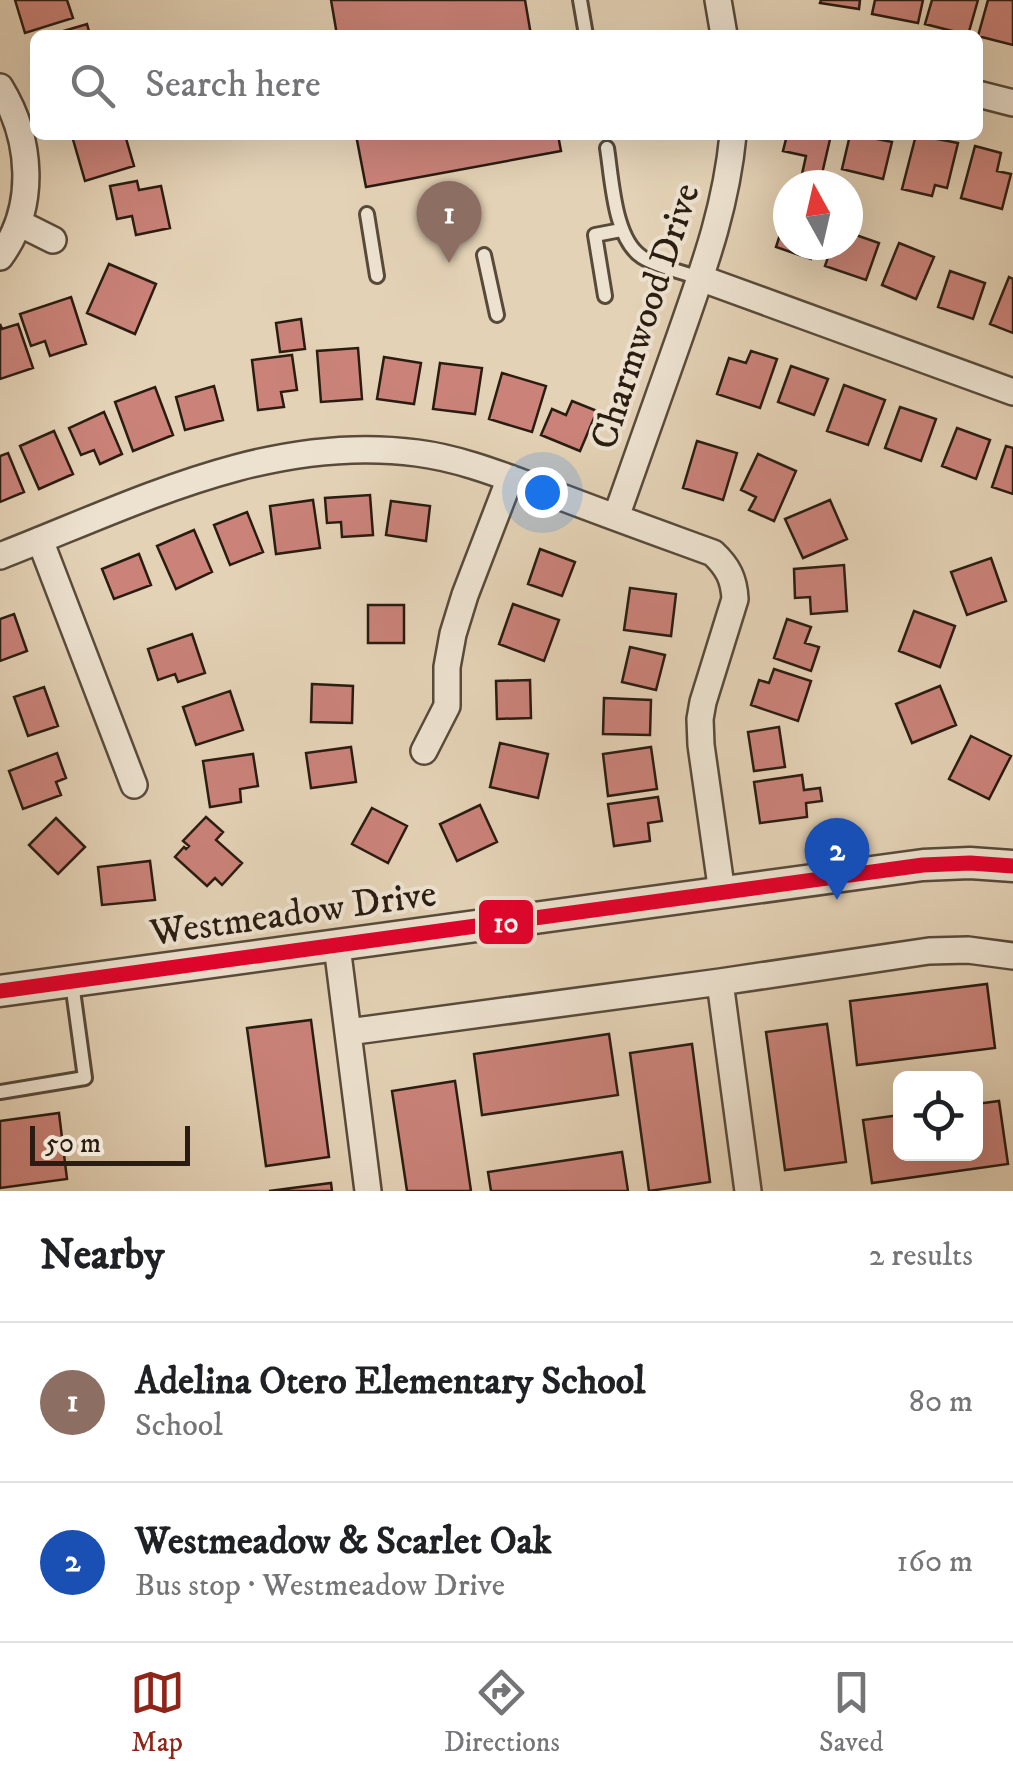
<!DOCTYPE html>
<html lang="en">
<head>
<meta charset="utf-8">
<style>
	:root { --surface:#fff; --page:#f6f6f6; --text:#202124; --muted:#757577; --line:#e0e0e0; --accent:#8f2418 }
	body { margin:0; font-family:"IM FELL DW Pica",serif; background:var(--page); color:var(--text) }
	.controls { position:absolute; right:30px; bottom:30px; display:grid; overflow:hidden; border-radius:15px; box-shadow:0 10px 40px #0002 }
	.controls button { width:90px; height:90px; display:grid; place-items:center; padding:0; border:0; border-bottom:2px solid var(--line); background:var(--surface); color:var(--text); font:50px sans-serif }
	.compass { position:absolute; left:773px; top:170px; width:90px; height:90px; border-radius:50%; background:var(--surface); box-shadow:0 10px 40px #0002; rotate:352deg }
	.scale { position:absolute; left:30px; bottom:25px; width:160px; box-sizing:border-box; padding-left:10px; border:5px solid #2a1c11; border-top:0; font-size:28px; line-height:35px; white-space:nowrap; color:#2a1c11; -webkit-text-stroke:8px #ede2d0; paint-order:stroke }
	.you { position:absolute; left:542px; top:492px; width:35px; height:35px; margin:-25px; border:8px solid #fff; border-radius:50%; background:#1a73e8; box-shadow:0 0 0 15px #1a73e833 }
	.badge { display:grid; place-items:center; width:65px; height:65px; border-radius:50%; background:var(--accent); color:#fff; font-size:32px; font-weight:700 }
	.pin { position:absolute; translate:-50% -82px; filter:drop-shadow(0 2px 5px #0008) }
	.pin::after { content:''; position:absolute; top:52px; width:35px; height:30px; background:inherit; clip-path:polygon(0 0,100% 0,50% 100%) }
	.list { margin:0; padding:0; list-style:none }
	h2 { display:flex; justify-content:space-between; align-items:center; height:130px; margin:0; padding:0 40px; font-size:42px }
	h2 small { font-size:32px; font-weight:400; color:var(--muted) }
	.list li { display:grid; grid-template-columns:65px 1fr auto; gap:30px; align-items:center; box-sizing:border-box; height:160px; padding:0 40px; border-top:2px solid var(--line) }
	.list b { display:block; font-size:38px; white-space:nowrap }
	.list p { margin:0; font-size:32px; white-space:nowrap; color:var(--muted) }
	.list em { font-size:32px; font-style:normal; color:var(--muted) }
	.icon { flex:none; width:55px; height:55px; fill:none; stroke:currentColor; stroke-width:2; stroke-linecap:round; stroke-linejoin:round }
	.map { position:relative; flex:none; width:1013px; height:1191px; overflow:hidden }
	.search { position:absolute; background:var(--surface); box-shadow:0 10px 40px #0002; left:30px; right:30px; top:30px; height:110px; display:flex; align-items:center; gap:25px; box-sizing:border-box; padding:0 35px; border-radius:15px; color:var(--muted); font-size:38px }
	.sheet { height:450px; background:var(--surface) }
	nav { display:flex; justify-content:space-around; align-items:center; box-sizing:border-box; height:140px; border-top:2px solid var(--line); background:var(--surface); font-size:28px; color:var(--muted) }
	nav a { display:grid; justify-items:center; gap:5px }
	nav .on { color:var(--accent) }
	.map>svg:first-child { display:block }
	.building { fill:#ca8279; stroke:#2a1c11; stroke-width:2.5 }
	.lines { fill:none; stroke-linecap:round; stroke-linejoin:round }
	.service-casing { stroke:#584a3a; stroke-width:18 }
	.minor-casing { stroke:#584a3a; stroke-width:30 }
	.tertiary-casing { stroke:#584a3a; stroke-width:35 }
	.service { stroke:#ede2d0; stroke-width:12 }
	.minor { stroke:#ede2d0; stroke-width:25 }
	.tertiary { stroke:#ede2d0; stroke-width:30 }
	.bus-1-casing { stroke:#ede2d0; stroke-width:22 }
	.bus-1 { stroke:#e4002b; stroke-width:15 }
	.labels { text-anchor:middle; stroke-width:8; stroke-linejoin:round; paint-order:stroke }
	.street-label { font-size:38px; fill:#2a1c11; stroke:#ede2d0 }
	.line-badge { stroke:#ede2d0; stroke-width:4 }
	.badge-label { font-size:28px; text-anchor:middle; font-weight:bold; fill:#fff }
</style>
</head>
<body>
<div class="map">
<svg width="1013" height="1191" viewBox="0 0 1013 1191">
	<rect width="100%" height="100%" fill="#e4d2b6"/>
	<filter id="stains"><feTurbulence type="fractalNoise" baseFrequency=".002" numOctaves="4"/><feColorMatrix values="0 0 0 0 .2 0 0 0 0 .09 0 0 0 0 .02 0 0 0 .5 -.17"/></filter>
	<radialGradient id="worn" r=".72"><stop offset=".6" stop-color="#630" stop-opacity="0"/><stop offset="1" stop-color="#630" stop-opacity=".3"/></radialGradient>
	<path class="building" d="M15,0H67L73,18L25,33Z
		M331,0H525L531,35H337Z
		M821,0H860L859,9L820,3Z
		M875,0H923L918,23L872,14Z
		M932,0H978L968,35L925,24Z
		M988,0H1013V45L978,36Z
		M87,24L90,35H50Z
		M125,135L134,166L85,181L72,136Z
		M356,135H558L561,151L366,187Z
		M787,135H831L821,178L802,174L806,156L783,151Z
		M850,135H877V139L892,142L883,179L842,169Z
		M916,135L958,143L947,188L935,185L932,196L902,189Z
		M975,146L1001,153L997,171L1011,174L1002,209L961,198Z
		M137,181L139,190L161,186L170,228L136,235L132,216L117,219L110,186Z
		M788,210V245H816L811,259L776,247Z
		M853,234L879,243L866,280L825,266L832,245L848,247Z
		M899,243L934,257L916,299L882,285Z
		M109,264L156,284L135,334L87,313Z
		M950,271L985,283L973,319L938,307Z
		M1009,277L1013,279V333L990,324Z
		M71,297L86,344L50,356L45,341L31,346L20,314Z
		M301,319L305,349L280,352L276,323Z
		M0,324L2,329L18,324L33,368L0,379Z
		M358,348L362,399L321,402L317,351Z
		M751,351L777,359L760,408L717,394L729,358L746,363Z
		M292,355L297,390L281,392L284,407L258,410L252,360Z
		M384,357L421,363L414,404L377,399Z
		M440,363L482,368L475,414L433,409Z
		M791,366L828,379L814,415L778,402Z
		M502,373L546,386L532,432L489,419Z
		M844,385L885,400L868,445L827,431Z
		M214,386L223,420L185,430L176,397Z
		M155,387L173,435L133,451L115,402Z
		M572,401L597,411L580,451L541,435L552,409L566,415Z
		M900,407L936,419L921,461L885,448Z
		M104,412L122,454L100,464L94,450L81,455L69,428Z
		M957,428L990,440L976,479L942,466Z
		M54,431L73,474L39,489L20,446Z
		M697,441L737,453L723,500L683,488Z
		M1006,446L1013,448V494L992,487Z
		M8,453L24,492L0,502V456Z
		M758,454L796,471L774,521L749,510L756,497L741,490Z
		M370,495L373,535L342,537L341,522L327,523L325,498Z
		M313,500L320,548L276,554L270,506Z
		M830,500L847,539L803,558L785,519Z
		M391,501L430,506L426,541L386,535Z
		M247,512L263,552L230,565L214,525Z
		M194,530L212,572L176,589L157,546Z
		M540,549L575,562L562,596L528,584Z
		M139,554L151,585L114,599L102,569Z
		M991,558L1006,601L967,615L951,572Z
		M844,565L847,611L811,614L810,597L795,598L794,569Z
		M630,588L676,594L671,636L624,630Z
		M513,604L559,620L544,661L499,644Z
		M368,605H404V643H368Z
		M914,611L955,626L940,667L899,651Z
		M14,614L27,651L0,661V619Z
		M787,619L811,627L805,643L819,647L811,671L774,658Z
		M192,634L205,673L178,682L175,674L158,680L148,649Z
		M630,647L665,655L656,690L622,682Z
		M774,669L811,681L798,721L751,705L759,680L769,683Z
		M530,680L531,718L497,719L496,681Z
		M312,684L353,686L352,723L311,722Z
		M940,686L956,725L912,743L896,704Z
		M44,687L58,726L28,736L14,697Z
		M230,691L243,730L196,745L183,707Z
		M604,698L651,700L650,735L603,734Z
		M779,727L785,767L754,771L748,732Z
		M971,736L1011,756L989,799L949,779Z
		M500,743L548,754L538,798L490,787Z
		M351,747L356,782L311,788L306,753Z
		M651,747L657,789L608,796L603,754Z
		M57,753L66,778L56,782L61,795L23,809L9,771Z
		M253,754L258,786L240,789L241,802L210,807L203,761Z
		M802,775L804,790L820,788L822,801L806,803L807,817L760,823L754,782Z
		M658,797L662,821L648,823L650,841L614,846L608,804Z
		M480,805L497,842L457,861L440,824Z
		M372,808L407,826L388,863L352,844Z
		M206,817L223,832L216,840L242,863L222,885L215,878L207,886L175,857L184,847L186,849L189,846L183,841Z
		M56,818L85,847L58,874L29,845Z
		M150,861L155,900L102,905L98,867Z
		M987,984L995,1048L857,1065L850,1001Z
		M311,1020L329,1157L266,1166L247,1028Z
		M827,1024L846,1162L785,1170L766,1032Z
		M609,1034L618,1095L482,1115L474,1054Z
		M692,1044L710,1182L649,1191L630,1053Z
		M455,1081L471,1191H407L392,1091Z
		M999,1101L1008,1164L872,1183L863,1120L900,1115V1154H976V1104Z
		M59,1113L67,1179L0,1188V1121Z
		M622,1152L628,1191H491L488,1172Z
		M331,1183L332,1191H269Z"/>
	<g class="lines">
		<defs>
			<path id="service" d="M580,0L586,35
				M607,148C612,179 614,239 642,257C658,267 682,272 700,278
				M367,214L377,276
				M484,255L497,315
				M605,296L595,235L621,230
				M0,1092L85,1078L72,983"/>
			<path id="minor" d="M718,0L724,35
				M0,87C32,139 37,207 0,257
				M978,94L1013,103
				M19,223L53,240
				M700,278L1013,392
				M616,517C637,457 659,396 680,336C704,267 726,208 733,135
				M40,540L134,785
				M0,556C134,504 269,433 417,453C465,459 511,479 556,495C608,515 661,534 713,553C728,567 734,579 735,599L703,702L700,719L701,745L722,893
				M424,751L447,706V667L453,634L465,595L510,478
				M337,946L368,1191
				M720,982L748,1191
				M348,1032L720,982L929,951L968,950L1013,956"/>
			<path id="tertiary" d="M0,991L923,865L970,863L1013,866"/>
		</defs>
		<use href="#service" class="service-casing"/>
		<use href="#minor" class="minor-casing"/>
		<use href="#tertiary" class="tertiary-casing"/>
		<use href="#service" class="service"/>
		<use href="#minor" class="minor"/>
		<use href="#tertiary" class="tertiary"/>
		<defs>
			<path id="bus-1" d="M0,991L923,865L970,863L1013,866"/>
		</defs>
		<use href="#bus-1" class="bus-1-casing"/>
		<use href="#bus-1" class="bus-1"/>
	</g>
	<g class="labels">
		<g class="street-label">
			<text transform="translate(644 316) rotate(-72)" y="13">Charmwood Drive</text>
			<text transform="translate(293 912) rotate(-8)" y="13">Westmeadow Drive</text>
		</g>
	</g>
	<rect class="line-badge" x="477" y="898" width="58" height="48" rx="10" fill="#e4002b"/>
	<g class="badge-label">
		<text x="506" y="932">10</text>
	</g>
	<rect width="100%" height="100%" filter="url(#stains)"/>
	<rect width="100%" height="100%" fill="url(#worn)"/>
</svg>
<div class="controls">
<button><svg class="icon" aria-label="locate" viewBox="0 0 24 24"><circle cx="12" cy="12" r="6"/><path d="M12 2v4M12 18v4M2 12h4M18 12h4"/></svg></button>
</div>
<svg class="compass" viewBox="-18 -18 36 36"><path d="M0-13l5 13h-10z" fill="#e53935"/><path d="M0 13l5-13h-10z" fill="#757577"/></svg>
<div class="scale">50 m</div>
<div class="you"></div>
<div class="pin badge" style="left:449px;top:263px;background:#8d6e63">1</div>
<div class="pin badge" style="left:837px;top:900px;background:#1a4fb4">2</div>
<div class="search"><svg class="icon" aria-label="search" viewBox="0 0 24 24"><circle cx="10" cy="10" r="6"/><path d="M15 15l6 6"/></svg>Search here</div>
</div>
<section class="sheet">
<h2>Nearby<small>2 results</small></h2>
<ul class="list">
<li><span class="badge" style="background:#8d6e63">1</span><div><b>Adelina Otero Elementary School</b><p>School</p></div><em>80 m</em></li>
<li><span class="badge" style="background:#1a4fb4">2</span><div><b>Westmeadow &amp; Scarlet Oak</b><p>Bus stop · Westmeadow Drive</p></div><em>160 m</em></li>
</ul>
</section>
<nav>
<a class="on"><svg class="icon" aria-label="map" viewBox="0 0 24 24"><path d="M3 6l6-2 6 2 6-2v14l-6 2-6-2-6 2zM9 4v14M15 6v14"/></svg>Map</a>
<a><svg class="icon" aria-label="directions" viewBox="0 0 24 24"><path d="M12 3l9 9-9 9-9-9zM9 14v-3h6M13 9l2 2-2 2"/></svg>Directions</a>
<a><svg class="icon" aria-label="saved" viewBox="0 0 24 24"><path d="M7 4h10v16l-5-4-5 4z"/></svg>Saved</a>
</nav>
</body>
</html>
